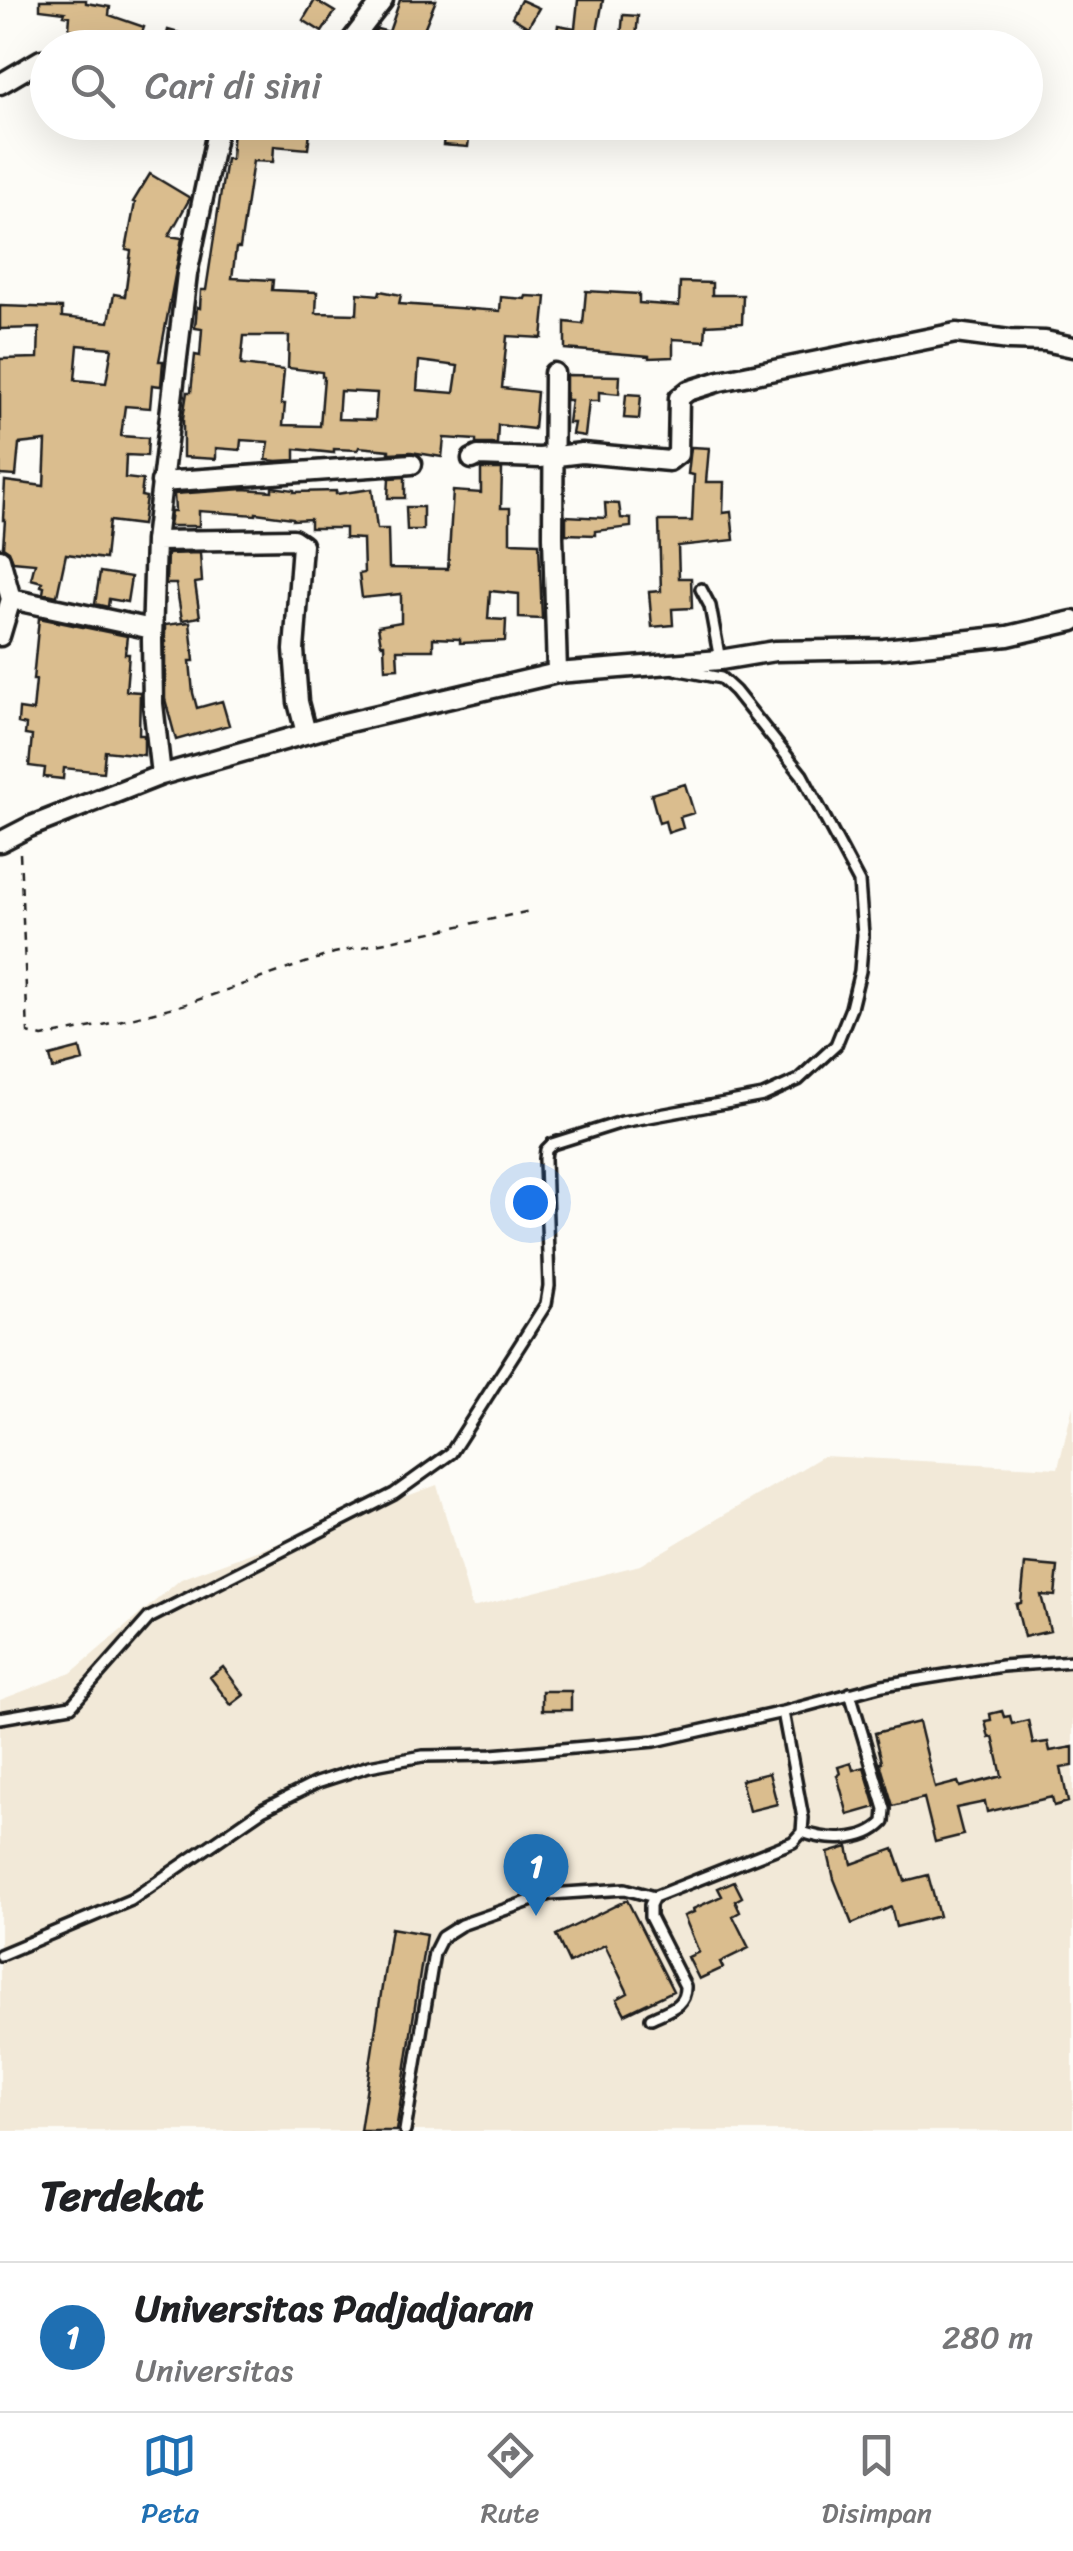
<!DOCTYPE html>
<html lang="id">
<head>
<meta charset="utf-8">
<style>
	:root { --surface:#fff; --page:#f6f6f6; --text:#202124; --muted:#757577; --line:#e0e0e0; --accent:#1f6fb2 }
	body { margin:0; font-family:Sriracha,sans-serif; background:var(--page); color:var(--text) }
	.you { position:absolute; left:530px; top:1202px; width:35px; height:35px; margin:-25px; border:8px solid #fff; border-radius:50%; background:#1a73e8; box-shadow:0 0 0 15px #1a73e833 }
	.badge { display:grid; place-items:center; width:65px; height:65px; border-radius:50%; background:var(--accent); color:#fff; font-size:32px; font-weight:700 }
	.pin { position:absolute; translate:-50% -82px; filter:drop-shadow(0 2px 5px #0008) }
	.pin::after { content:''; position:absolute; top:52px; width:35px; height:30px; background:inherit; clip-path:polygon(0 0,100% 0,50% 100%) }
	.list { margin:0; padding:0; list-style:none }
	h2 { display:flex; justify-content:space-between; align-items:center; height:130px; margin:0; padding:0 40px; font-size:42px }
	h2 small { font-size:32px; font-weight:400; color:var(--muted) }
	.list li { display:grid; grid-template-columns:65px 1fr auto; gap:30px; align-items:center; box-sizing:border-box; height:150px; padding:0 40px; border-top:2px solid var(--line) }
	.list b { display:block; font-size:38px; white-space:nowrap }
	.list p { margin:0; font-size:32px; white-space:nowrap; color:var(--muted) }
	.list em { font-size:32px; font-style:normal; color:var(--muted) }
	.icon { flex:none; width:55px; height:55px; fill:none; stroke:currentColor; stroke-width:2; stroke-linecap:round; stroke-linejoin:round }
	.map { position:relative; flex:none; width:1073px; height:2131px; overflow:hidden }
	.search { position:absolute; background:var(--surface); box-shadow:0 10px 40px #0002; left:30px; right:30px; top:30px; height:110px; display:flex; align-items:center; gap:25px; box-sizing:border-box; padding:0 35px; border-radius:55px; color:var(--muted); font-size:38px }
	.sheet { height:280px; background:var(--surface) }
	nav { display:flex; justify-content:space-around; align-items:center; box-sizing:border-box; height:140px; border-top:2px solid var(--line); background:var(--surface); font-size:28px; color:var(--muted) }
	nav a { display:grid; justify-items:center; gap:5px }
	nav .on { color:var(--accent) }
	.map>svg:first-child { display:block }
	.built { fill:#f2e9d8 }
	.building { fill:#dabd8e; stroke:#1c1c1c; stroke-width:2.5; fill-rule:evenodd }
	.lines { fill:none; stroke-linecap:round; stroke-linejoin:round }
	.service-casing { stroke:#1c1c1c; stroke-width:16 }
	.minor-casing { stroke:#1c1c1c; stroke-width:25 }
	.path { stroke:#1c1c1c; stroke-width:2.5; stroke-dasharray:8 8; stroke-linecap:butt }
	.service { stroke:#fdfcf7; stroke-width:9 }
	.minor { stroke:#fdfcf7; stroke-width:18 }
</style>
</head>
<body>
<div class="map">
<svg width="1073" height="2131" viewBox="0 0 1073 2131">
	<rect width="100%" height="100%" fill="#fdfcf7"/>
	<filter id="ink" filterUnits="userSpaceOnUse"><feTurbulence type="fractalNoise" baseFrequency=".01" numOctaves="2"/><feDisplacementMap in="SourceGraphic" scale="20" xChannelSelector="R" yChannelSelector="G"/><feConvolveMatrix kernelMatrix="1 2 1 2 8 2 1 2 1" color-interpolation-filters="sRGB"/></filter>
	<g filter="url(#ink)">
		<path class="built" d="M1073,1406V2131H0V1700L71,1673L181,1579L437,1485L472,1608L640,1565L823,1456L1058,1468Z"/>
		<path class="building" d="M40,0H86V3L110,7L109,15L144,27L137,48H107L111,36L69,29L70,16L64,15L65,12L40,9Z
			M315,0L335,12L322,32L303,20Z
			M400,0H436L424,29L478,43L477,48H362L377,29L389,32Z
			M521,0L539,8L528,27L512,17Z
			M578,0H603L594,48H555L558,25L575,28Z
			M623,15L638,16L635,48H620Z
			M168,30L215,43L214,48H164Z
			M265,122H311L308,149L274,146L273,162L253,161L240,248H236L232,278L273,280L272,290L317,292L316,313L357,314L358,293L379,295L380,291L401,295L399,304L500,311L501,297L525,299L526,296L546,297L542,338L507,336L502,388L537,392L534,429L498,425L497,444H476V440L444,438L442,457L411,452L389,453V450L359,447L358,450L334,449V453L295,449V460L277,461L266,460L269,442L241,440L240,450L216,448V459L183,457V418L187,392H191L195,355L200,356L202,329L195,328L197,307L200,308L201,290H206L226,159H231L233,127L264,130ZM244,336H289L288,368L322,372V376L324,377L320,426L283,425L285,404H281L284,370L241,365ZM419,361L458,366L454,393L417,390ZM340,391L377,393L375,420L338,419Z
			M449,122H465L464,129L470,130L468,147L443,145L445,128H449Z
			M150,174L190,198L169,236L182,238L159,361H163L161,386L152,385L150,408L125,406L121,436L148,438L147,456L126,455L125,478L143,480L141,496L146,497L142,525L109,521L105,559L66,554L57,596L43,593L44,587L41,586L42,582L31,579L35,563L13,561L9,551L3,547L5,520H3L5,481L44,486L46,441L19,444L16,476L0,475V359L38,358L39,328L0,329V306L62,308V317L109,322L114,294L125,296L131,251L126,250L135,203L133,202ZM78,345L112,348L106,383L75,380Z
			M680,282L712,283V295H743L742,323L706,325L705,341L673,339V357L649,358V356L565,349V322L583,324L586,291L639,294V303L679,306Z
			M566,375L620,376L619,394L599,392V401H589L585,436L572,434L574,423H568L571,400H566Z
			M626,394L641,395L639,419L624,418Z
			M691,447L709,448L706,482H724L723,513L731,512L734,540L678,546L679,578H691L692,608L672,609L673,625L652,627L649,592L661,591L659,521H692L694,475L688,474Z
			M481,469H502L501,508H510V542L539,543L542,619L519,618V594L490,591L488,619L506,620L505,641L460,643V639L433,638V650H397L398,668L385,669L384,644H381L378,626L401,622V594L362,598L359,574L364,573L363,539L345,538V528H310V519L293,520V518L256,513V515L199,511V526H169L171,511H175L174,494L244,489L272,491V487L294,490V492L336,491V494L372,489L377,529H388L389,568L448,569L453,491L481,493Z
			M405,477V498H388L389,478Z
			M605,503L619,504L621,518L631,519V527L595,531V535L566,534V516L606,518Z
			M406,507H423V530H407Z
			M200,553L202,582L195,583L200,617L182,620L176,584H166L167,554Z
			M100,572L131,577L127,602L109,599L108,607L95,604Z
			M39,618L127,636L125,654H129L126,691L140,692L139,735H144V755L105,751L103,772L64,768L63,779L44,777L45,768L29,766L32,736L25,735L26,725L18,723L19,709L33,711L36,680H33Z
			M190,622L194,661H190L193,693L197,708L222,701L229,725L176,740L165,699V625Z
			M685,784L694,813L680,817L683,828L668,833L665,821L659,823L651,794Z
			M80,1048L83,1061L53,1069L50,1056Z
			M1025,1564L1058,1567L1055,1596L1041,1595L1050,1631L1024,1637L1016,1604L1021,1603Z
			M223,1667L244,1695L231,1705L210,1677Z
			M542,1691H571V1710H542Z
			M1002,1711L1004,1717L1010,1716L1012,1724L1028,1720L1033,1744L1048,1742L1050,1751L1073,1747V1766L1061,1768L1068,1802L1054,1806L1052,1797L987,1812L985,1802L956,1808L963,1835L935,1842L924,1798L893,1806L880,1763L882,1762L875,1733L919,1722L935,1788L958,1782L960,1787L1002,1776L993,1737L989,1738L985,1721L991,1720L990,1714Z
			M851,1763L853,1770L864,1767L876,1807L848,1815L837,1775L840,1774L838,1767Z
			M769,1773L777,1804L749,1811L741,1780Z
			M848,1847L852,1864L894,1849L905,1881L928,1875L939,1916L896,1927L891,1907L852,1924L834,1879L828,1853Z
			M734,1881L742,1897L735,1901L740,1912L733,1916L749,1948L720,1962L723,1968L699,1979L688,1957L699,1952L684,1916L694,1912L693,1909L722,1896L718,1888Z
			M627,1900L673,1991L625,2014L617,1999L628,1993L605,1945L569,1963L556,1935Z
			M391,1928L426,1934L396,2131H360Z"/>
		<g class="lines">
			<defs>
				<path id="service" d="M701,589L710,606L720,660
					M0,1718L71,1706L149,1618L394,1494L451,1453L546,1304L549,1286L545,1159L546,1150L552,1144L622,1122L763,1096L798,1080L836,1045L851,1008L860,971L863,935L859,882L802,775L735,691L721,678L675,669
					M802,1832C827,1841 864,1843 884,1822L885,1809L850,1693
					M0,1955L131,1900L262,1810L316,1783L369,1766L423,1756L491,1755L655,1741L783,1712L883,1685L1002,1666L1073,1661
					M651,2018C667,2010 686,2007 685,1986L650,1917V1905L654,1897
					M405,2131L434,1953L442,1937L461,1925L550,1894L625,1889L654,1897L793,1842L802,1832L803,1818L783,1712"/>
				<path id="minor" d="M346,48L383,0
					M0,84L41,60H48
					M554,373L553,536L557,673
					M472,459L478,456L540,458L582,453L669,461L678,454L679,398L688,391L720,381L956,333L1009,340L1045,341L1073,347
					M161,482L412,464
					M155,541L293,539L302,545L294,650L298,702L306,733
					M0,559L11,599L0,636
					M11,599L152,629
					M161,775L153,704L152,640L155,541L187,274L219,122
					M0,842L29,827L161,775L340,724L557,673L720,660L775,651L884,649L1008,636L1073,621"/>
			</defs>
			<use href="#service" class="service-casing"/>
			<use href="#minor" class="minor-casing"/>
			<path class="path" d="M20,853L28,1033L42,1037L103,1025L186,1004L334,953L530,911"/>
			<use href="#service" class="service"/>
			<use href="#minor" class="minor"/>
		</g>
	</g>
</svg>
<div class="you"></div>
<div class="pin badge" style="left:536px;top:1916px">1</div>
<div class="search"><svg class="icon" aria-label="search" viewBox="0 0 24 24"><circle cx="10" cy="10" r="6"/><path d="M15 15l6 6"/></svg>Cari di sini</div>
</div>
<section class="sheet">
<h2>Terdekat<small></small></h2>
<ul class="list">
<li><span class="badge">1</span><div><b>Universitas Padjadjaran</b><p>Universitas</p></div><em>280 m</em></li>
</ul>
</section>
<nav>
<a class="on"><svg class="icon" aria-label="map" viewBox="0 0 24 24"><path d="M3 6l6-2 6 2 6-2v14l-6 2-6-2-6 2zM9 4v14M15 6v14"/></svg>Peta</a>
<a><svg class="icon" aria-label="directions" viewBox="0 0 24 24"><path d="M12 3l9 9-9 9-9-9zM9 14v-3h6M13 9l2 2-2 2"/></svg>Rute</a>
<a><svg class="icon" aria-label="saved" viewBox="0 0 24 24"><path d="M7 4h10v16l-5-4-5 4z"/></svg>Disimpan</a>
</nav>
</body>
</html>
